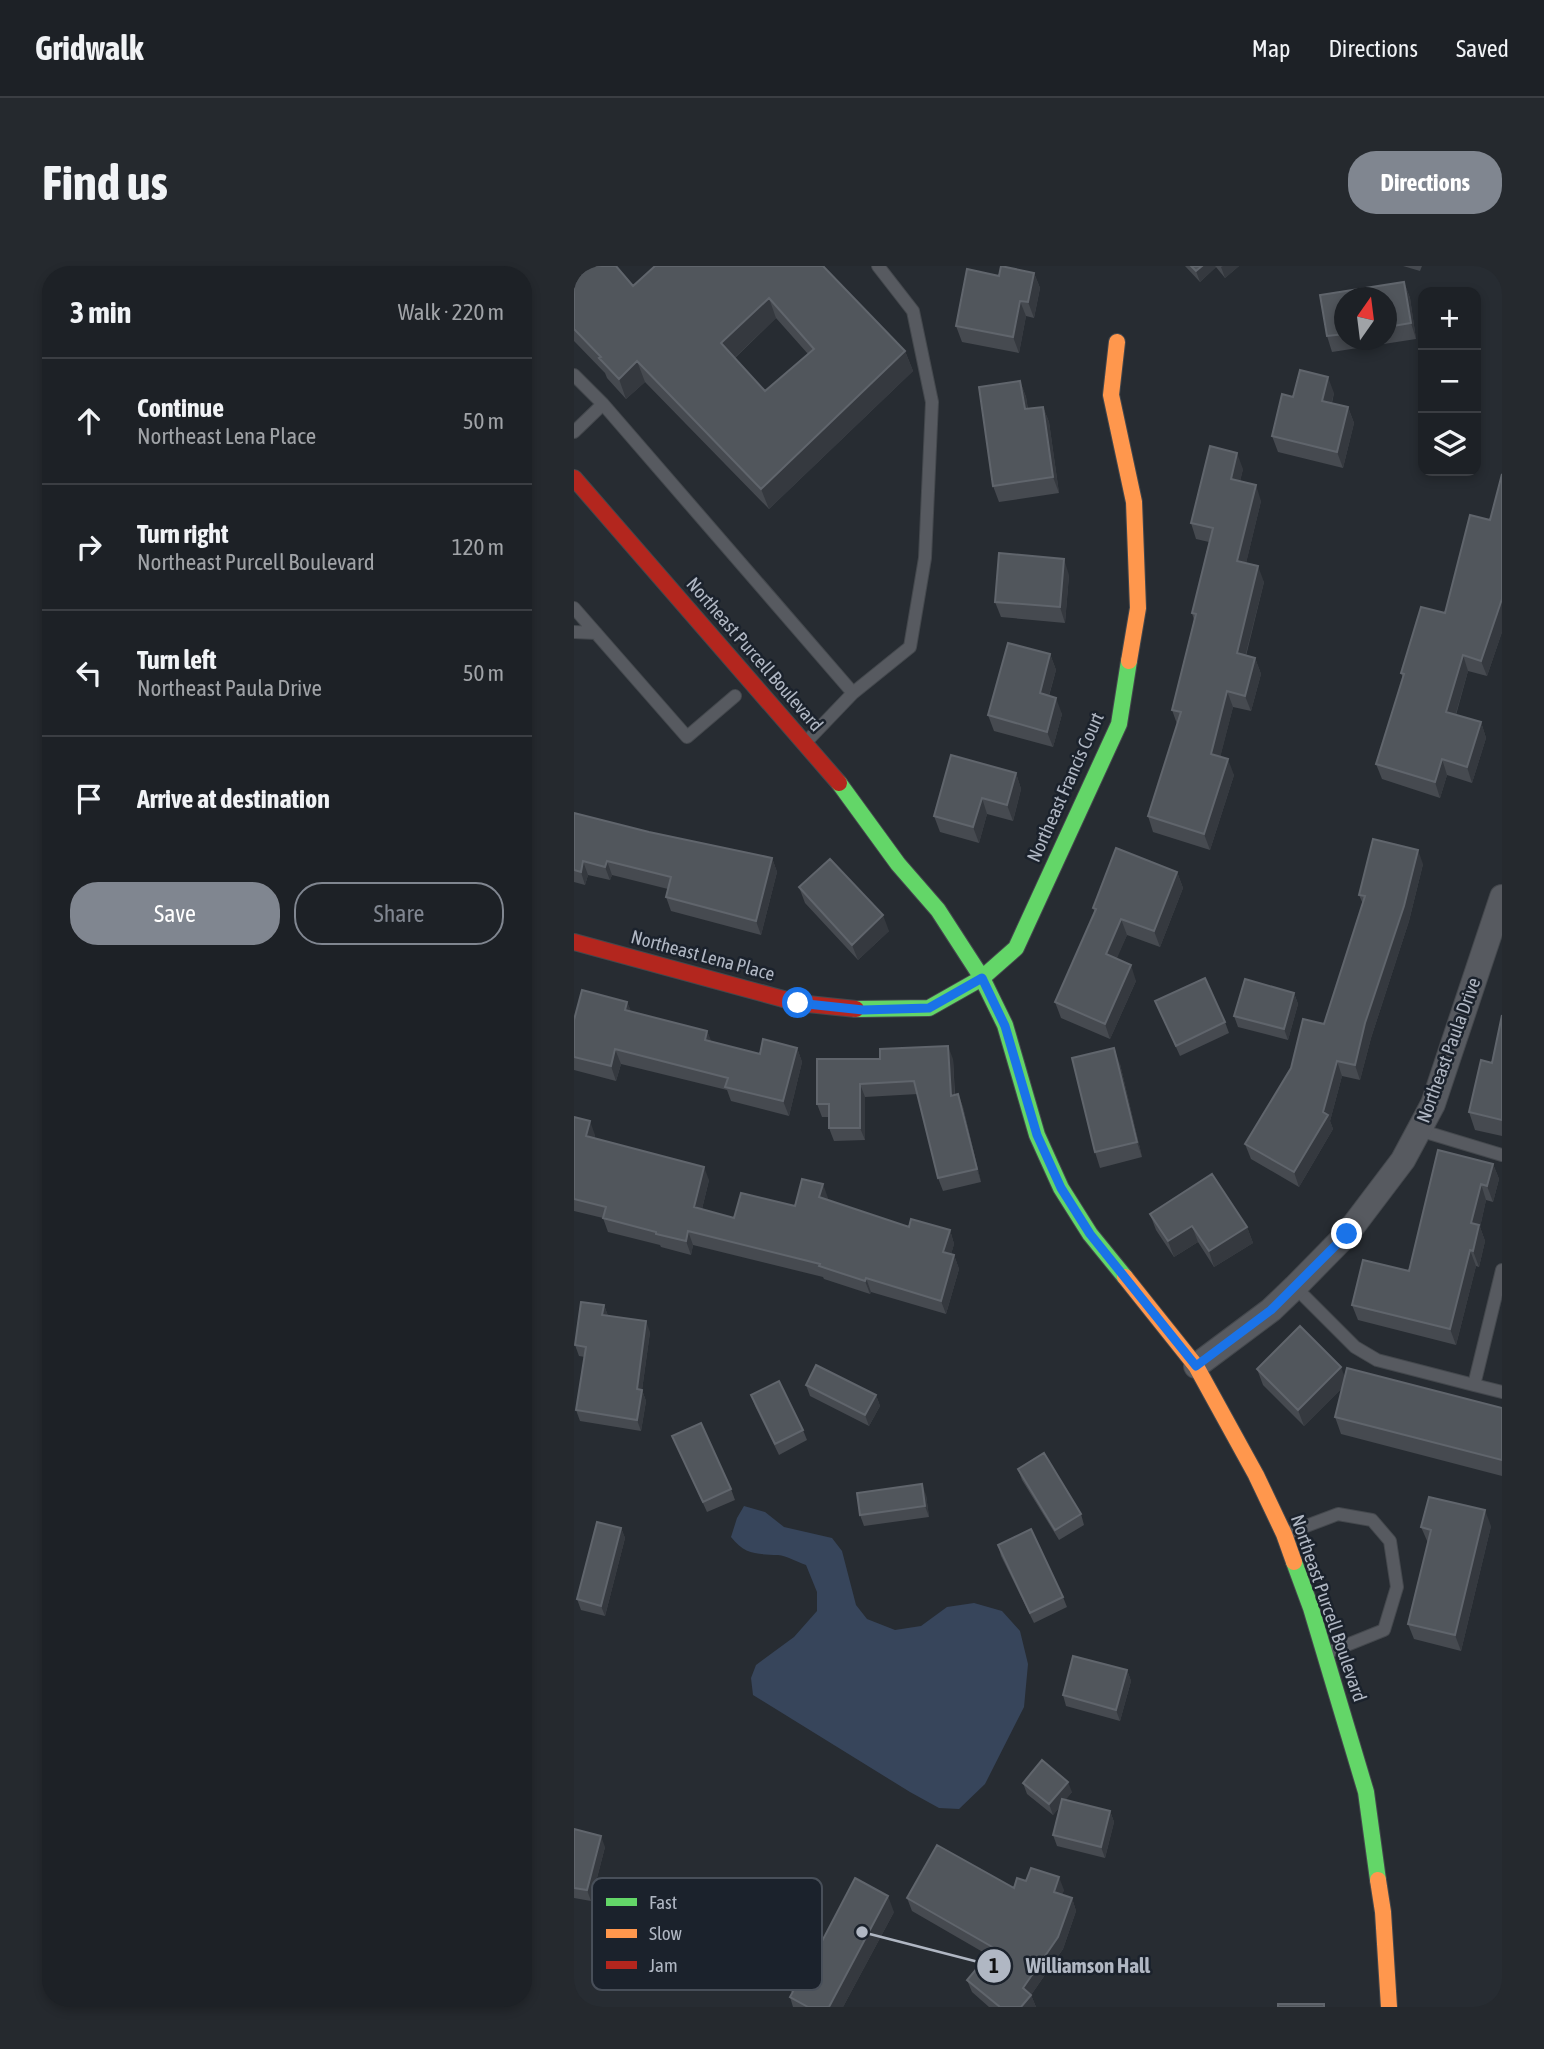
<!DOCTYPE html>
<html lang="en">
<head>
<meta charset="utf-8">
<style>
	:root { --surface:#1d2126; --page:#25292e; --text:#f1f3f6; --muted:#a0a3a7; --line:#3b3e43; --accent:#808690 }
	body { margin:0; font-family:"Asap Condensed",sans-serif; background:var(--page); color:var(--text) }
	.controls { position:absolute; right:21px; top:21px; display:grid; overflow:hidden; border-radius:14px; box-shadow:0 4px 10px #0003 }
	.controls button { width:63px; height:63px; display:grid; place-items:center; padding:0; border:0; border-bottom:2px solid var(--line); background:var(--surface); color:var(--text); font:35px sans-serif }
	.compass { position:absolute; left:760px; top:21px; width:63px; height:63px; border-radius:50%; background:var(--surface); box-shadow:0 4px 10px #0003; rotate:14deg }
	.stop { position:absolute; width:21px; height:21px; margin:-16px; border:5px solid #1a73e8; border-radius:50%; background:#fff }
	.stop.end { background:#1a73e8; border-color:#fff; box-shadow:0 2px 7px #0008 }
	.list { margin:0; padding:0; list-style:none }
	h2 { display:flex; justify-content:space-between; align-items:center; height:91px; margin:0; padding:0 28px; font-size:30px }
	h2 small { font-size:23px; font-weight:400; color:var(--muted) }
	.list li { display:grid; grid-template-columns:46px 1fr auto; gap:21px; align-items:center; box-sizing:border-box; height:126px; padding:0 28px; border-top:2px solid var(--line) }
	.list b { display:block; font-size:26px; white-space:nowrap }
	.list p { margin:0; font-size:23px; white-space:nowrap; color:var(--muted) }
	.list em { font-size:23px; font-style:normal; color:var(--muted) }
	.actions { display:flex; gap:14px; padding:21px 28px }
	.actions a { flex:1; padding:16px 0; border:2px solid var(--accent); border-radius:28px; text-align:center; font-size:24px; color:var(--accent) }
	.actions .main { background:var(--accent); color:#fff }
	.icon { flex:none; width:38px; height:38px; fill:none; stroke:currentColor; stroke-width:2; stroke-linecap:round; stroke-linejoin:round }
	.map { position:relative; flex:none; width:928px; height:1741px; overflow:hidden; border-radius:28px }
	header { display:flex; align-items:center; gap:42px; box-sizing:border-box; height:98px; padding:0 35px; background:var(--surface); border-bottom:2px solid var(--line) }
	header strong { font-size:33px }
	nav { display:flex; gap:38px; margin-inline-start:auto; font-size:24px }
	.intro { display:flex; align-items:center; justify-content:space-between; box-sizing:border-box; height:168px; padding:0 42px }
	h1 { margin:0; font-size:49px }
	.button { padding:18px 32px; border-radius:28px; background:var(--accent); color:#fff; font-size:24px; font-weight:700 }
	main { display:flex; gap:42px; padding:0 42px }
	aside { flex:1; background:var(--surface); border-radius:28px; box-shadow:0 4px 10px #0003 }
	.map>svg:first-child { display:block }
	.water { fill:#37455b }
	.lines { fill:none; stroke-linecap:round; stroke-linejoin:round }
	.lane-casing { stroke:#44484d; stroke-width:14 }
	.street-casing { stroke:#44484d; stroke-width:26 }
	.fast-casing { stroke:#44484d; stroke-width:18 }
	.slow-casing { stroke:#44484d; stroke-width:18 }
	.jam-casing { stroke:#44484d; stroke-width:18 }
	.lane { stroke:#575a60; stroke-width:12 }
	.street { stroke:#575a60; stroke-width:24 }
	.fast { stroke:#63d668; stroke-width:16 }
	.slow { stroke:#ff974d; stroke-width:16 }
	.jam { stroke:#b3261e; stroke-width:16 }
	.wall { fill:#464a50; fill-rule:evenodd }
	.shaded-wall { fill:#35393f }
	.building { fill:#51565c; stroke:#60656c; stroke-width:2; fill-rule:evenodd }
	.route { stroke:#1a73e8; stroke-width:9 }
	.labels { text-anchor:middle; stroke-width:5; stroke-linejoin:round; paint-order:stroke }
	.street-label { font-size:19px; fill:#b0b7c3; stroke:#1b222c }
	.key { fill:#1b222c; stroke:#484f59; stroke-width:2 }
	.key-label { font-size:19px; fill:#b0b7c3 }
	.leader { fill:none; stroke:#b0b7c3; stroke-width:2.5 }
	.callout-dot { fill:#b0b7c3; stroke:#1b222c; stroke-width:2.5 }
	.mark-label { font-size:21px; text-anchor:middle; font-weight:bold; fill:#111 }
	.callout-label { font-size:21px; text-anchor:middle; font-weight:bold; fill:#b0b7c3; stroke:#1b222c; stroke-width:5; stroke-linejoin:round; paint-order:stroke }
</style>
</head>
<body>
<header>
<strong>Gridwalk</strong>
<nav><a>Map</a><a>Directions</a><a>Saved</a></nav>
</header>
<div class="intro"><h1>Find us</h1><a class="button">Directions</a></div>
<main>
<aside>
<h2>3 min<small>Walk · 220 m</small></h2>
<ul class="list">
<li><svg class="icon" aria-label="ahead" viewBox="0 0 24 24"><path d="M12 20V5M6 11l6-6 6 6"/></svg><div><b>Continue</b><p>Northeast Lena Place</p></div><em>50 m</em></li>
<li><svg class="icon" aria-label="right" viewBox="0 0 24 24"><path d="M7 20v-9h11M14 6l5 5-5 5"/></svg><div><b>Turn right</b><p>Northeast Purcell Boulevard</p></div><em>120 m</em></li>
<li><svg class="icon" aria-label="left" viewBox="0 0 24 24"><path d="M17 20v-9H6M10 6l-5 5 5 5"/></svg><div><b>Turn left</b><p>Northeast Paula Drive</p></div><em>50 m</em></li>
<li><svg class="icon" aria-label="arrive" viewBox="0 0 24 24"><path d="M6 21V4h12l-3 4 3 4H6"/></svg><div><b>Arrive at destination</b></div></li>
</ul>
<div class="actions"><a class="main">Save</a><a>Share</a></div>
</aside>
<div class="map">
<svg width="928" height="1741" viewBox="0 0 928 1741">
	<rect width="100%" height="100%" fill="#272c32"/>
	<path class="water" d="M170,1240L191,1246L210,1261L258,1272L268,1285L282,1339L293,1353L321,1364L347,1360L373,1341L400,1337L428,1345L446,1365L454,1398L450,1441L411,1518L385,1543L365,1542L336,1526L179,1429L177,1412L182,1399L220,1371L243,1345V1326L232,1299C223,1296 213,1290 204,1289C183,1288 171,1289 157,1271L163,1252Z"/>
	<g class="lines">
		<defs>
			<path id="lane" d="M0,109L29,138L279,427L233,475
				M0,166L29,138
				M0,342L113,471L161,430
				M0,366L22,367
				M279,427L336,381L351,292L358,136L339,45L304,0
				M845,864L928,889
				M721,1021L781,1081L803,1094L900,1119L928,1004
				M900,1119L928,1126
				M711,1268L764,1248L798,1254L816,1275L823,1321L810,1364L753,1387"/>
			<path id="street" d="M622,1100L697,1044L721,1021L773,968L829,894L859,838L928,631"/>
			<path id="fast" d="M265,517L324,598L364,644L408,712L431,759L463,869L487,922L516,968L551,1011
				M282,743L355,742L408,712L442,682L545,458L555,395
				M720,1296L737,1342L792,1526L804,1614"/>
			<path id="slow" d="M543,76L537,129L560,236L564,342L555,395
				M551,1011L622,1100L682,1209L710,1268L720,1296
				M804,1614L809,1646L815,1741"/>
			<path id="jam" d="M0,212L265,517
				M0,676L224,737L282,743"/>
		</defs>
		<use href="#lane" class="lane-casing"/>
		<use href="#street" class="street-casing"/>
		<use href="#fast" class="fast-casing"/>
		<use href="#slow" class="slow-casing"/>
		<use href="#jam" class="jam-casing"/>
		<use href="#lane" class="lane"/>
		<use href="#street" class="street"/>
		<use href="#fast" class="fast"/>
		<use href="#slow" class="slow"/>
		<use href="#jam" class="jam"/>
	</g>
	<path class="wall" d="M0,0L59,20L81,0H251L250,1L331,85L339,105L195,243L71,116L52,133L33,112L31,107L0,75ZM202,52L234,88L191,125L161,92Z
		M611,0H665L651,12L642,1L626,16Z
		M829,0H848L846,5Z
		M460,7L466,22L460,52L452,50L445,87L388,76L382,60L425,10Z
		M830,16L836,32L842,73L758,86L753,70L746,29ZM771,32H813V74H771Z
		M446,115L452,131L454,143L469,141L475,156L485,227L425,236L419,220Z
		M760,127L758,137L774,141L780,157L769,202L704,186L698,170L719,131Z
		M669,203L666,215L687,235L672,297L690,316L672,390L681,392L687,408L677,445L659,441L646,491L660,509L636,584L579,566L574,550L603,458L598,444L620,354L618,347L635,276L622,273L617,257Z
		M928,208V366L913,410L894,405L882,449L907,456L912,472L898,517L873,509L866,532L808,513L802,498L829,412L827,407L871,347L916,254Z
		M495,309L491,357L427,351L421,336Z
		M476,388L482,404L475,430L488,448L479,481L420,465L414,449Z
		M442,507L447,523L439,555L413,548L405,577L366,566L360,550Z
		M0,547L75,566L198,592L203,606L187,669L97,645L92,631L94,623L38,609L36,614L14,609L11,619L0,616Z
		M849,598L835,655L797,772L786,814L768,810L756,855L759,863L725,921L677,893L671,878L750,758L789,638L785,629Z
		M603,606L609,622L586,681L553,669L542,693L562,715L536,773L487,752L481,736L521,647L519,642Z
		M225,621L315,665L284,694L231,637Z
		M720,727L724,738L714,774L664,761L660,750Z
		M581,735L651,756L655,767L606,790Z
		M53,736L57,746L133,765L137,776L186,788L223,782L228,796L215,850L157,835L153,824L47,798L42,815L0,804V754Z
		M928,749V870L901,864L895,846L918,797Z
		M243,793H379L381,829L384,828L389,841L407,916L369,925L364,912L344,828L291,831V874L260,875L255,862V851H248L243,838Z
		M546,798L568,891L526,902L521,886Z
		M0,851L21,869L20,872L135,914L128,943L160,952L221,940L254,932L253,934L335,961L376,964L380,978L377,988L380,989L385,1003L372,1048L297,1026L296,1028L250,1013L249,1011L119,979L117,989L87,981L86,979L34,966L29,952L0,945Z
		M919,898L925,913L919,936L912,934L906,961L911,975L905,1001L902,1000L882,1079L784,1054L778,1039L835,1005Z
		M576,948L673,961L679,977L640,1001L624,976L600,991L582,964Z
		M30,1039L34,1050L76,1066L68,1124L72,1135L67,1165L6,1155L2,1144L11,1091L5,1090L1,1079Z
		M683,1103L771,1111L928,1142V1210L767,1168L761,1151L768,1122L730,1160L689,1119Z
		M232,1119L302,1129L306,1140L295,1160L236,1130Z
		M177,1129L229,1164L233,1174L205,1189L181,1140Z
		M98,1170L157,1223L161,1234L133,1246Z
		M444,1203L507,1248L510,1259L485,1274L448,1214Z
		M352,1229L355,1251L290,1260L286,1249Z
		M917,1260L887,1385L840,1373L834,1358L854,1277L847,1261Z
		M47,1262L51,1272L31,1350L7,1344L3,1333Z
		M424,1279L489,1331L493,1341L460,1357L427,1290Z
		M553,1404L557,1415L546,1455L492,1440L489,1429Z
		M449,1517L498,1526L491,1534L536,1545L540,1556L531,1592L483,1580L479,1569L487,1539L479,1549L453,1528Z
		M0,1563L31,1581L17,1635L0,1632Z
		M452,1615L490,1624L488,1628L498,1632L502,1645L489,1683L457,1729L462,1741H415L398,1726L393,1714L414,1689L338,1645L333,1632L440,1622Z
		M320,1646L269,1741H219L216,1731L218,1726L210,1721L204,1705L245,1681Z"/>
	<path class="shaded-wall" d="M628,0H641L642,1L626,16L622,5Z
		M649,0H665L651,12L647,1Z
		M460,7L466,22L460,52L454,36Z
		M830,16L836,32L842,73L837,57Z
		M195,32L202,52L155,97L147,77Z
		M446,35L452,50L445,87L439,71Z
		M331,85L339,105L195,243L187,223Z
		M63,95L71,116L52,133L45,113Z
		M754,111L760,127L754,150L748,135Z
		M446,115L452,131L456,159L451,143Z
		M469,141L475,156L485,227L479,211Z
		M774,141L780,157L769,202L763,186Z
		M663,187L669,203L663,228L657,213Z
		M682,219L687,235L669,310L663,295Z
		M490,293L495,309L491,357L486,341Z
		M684,300L690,316L668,403L663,387Z
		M928,333V366L913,410L907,395Z
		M476,388L482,404L471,443L466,427Z
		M889,389L894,405L878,461L872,446Z
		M681,392L687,408L677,445L671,430Z
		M653,425L659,441L643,504L637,488Z
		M482,432L488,448L479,481L473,466Z
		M907,456L912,472L898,517L893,501Z
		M654,493L660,509L636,584L630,568Z
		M868,493L873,509L866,532L861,516Z
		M442,507L447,523L439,555L433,539Z
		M408,532L413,548L405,577L399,561Z
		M844,584L849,598L835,655L797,772L786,814L781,799L791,757Z
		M198,592L203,606L187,669L182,655Z
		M9,595L14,609L11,619L7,606Z
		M33,595L38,609L36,614L31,601Z
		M603,606L609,622L586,681L580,665Z
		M309,649L315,665L284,694L278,679Z
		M547,653L553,669L538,704L532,688Z
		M557,699L562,715L536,773L531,758Z
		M720,727L724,738L714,774L710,763Z
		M53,736L59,750L51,744Z
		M133,765L139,779L131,774Z
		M374,780L379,793L381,842L377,830Z
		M223,782L228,796L215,850L209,835Z
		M540,782L546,798L568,891L563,876Z
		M41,783L47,798L42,815L37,800Z
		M763,795L768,810L756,855L759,863L725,921L720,906L749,846Z
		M286,818L291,831V874L286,862Z
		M384,828L389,841L407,916L403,903Z
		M16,855L21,869L17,884L12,870Z
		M919,898L925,913L919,936L913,920Z
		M130,901L135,914L125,955L120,941Z
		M249,918L254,932L250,945L245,931Z
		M907,918L912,934L906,961L911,975L905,1001L899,985L897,957Z
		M618,960L624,976L600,991L594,975Z
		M673,961L679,977L640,1001L635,985Z
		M376,964L380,978L374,1000L369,986Z
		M114,965L119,979L117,989L112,975Z
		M896,984L902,1000L882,1079L876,1063Z
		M380,989L385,1003L372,1048L367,1035Z
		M292,1012L297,1026L296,1028L291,1015Z
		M30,1039L34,1050L28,1049Z
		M72,1055L76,1066L68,1124L72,1135L67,1165L63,1154V1123Z
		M767,1101L773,1117L730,1160L724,1144Z
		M302,1129L306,1140L295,1160L291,1149Z
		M348,1218L352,1229L355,1251L351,1240Z
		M911,1244L917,1260L887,1385L881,1369Z
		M47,1262L51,1272L31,1350L27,1340Z
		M553,1404L557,1415L546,1455L542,1444Z
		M494,1516L498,1526L479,1549L475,1538Z
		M536,1545L540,1556L531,1592L527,1581Z
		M27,1570L31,1581L17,1635L13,1624Z
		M485,1611L490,1624L485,1638L480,1626Z
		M314,1630L320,1646L269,1741H255Z
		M498,1632L502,1645L489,1683L457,1729L462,1741H447L449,1722Z"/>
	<path class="building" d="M0,0H42L59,20L81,0H249L331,85L187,223L63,95L45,113L25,92L27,91L0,63ZM195,32L240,83L191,125L147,77Z
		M427,0L460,7L454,36L446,35L439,71L382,60L393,3L425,10Z
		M617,0H628L622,5Z
		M830,16L837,57L813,61V32H771V68L753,70L746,29Z
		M726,104L754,111L748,135L774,141L763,186L698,170L708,128L719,131Z
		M446,115L451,143L469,141L479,211L419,220L405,121Z
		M636,180L663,187L657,213L682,219L663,295L684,300L663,387L681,392L671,430L653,425L637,488L654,493L630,568L574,550L607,446L598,444L622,348L618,347L639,262L617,257Z
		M928,208V333L907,395L889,389L872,446L907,456L893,501L868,493L861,516L802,498L830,408L827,407L847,341L871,347L896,249L916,254Z
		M425,287L490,293L486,341L421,336Z
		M434,377L476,388L466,427L482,432L473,466L414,449Z
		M377,489L442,507L433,539L408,532L399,561L360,550Z
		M0,547L75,566L198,592L182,655L92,631L97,611L33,595L31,601L9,595L7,606L0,604Z
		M799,573L844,584L830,640L791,757L781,799L763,795L749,846L754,849L720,906L671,878L717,802L729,753L750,758L791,630L785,629Z
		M542,582L603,606L580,665L547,653L532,688L557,699L531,758L481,736L522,643L519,642Z
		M256,593L309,649L278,679L225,621Z
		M631,712L651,756L602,780L581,735Z
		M671,713L720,727L710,763L660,750Z
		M8,724L53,736L51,744L133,765L131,774L186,788L189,773L223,782L209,835L151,821L154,812L41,783L37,800L0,791V754Z
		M928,749V854L895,846L907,794L918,797Z
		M374,780L377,830L384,828L403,903L364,912L340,815L286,818V862H255V838H243V793H306V783Z
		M540,782L563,876L521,886L498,792Z
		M0,851L16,855L12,870L130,901L120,941L160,952L167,927L221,940L228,913L249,918L245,931L335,961L337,953L376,964L369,986L380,989L367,1035L292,1012L291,1015L245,1000L246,998L114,965L112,975L82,968V966L29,952L32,941L0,933Z
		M864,884L919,898L913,920L907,918L897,957L905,959L899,985L896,984L876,1063L778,1039L789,994L835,1005Z
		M638,908L673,961L635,985L618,960L594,975L576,948Z
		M7,1036L30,1039L28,1049L72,1055L63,1123L68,1124L63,1154L2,1144L12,1081L1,1079Z
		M726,1060L767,1101L724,1144L683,1103Z
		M242,1099L302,1129L291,1149L232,1119Z
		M773,1102L928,1142V1194L761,1151Z
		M205,1115L229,1164L201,1178L177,1129Z
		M127,1157L157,1223L129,1236L98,1170Z
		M470,1187L507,1248L481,1264L444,1203Z
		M348,1218L351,1240L286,1249L283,1227Z
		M855,1231L911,1244L881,1369L834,1358L857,1264L847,1261Z
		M23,1256L47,1262L27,1340L3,1333Z
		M457,1263L489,1331L456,1347L424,1279Z
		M499,1390L553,1404L542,1444L489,1429Z
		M468,1494L494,1516L475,1538L449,1517Z
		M488,1533L536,1545L527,1581L479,1569Z
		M0,1563L27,1570L13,1624L0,1622Z
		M363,1579L440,1622L443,1612L452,1615L457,1602L485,1611L480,1626L498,1632L484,1671L449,1722L457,1729L447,1741H426L393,1714L420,1682L333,1632Z
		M281,1612L314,1630L255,1741H234L216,1731L224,1716L204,1705L223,1670L245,1681Z
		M704,1738H750V1741H704Z"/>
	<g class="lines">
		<path class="route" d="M224,737L289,744L355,742L408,712L431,760L463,869L487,922L516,968L622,1100L697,1044L773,968"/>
	</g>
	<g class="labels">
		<g class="street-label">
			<text transform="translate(181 388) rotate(49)" y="7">Northeast Purcell Boulevard</text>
			<text transform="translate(491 521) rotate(-66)" y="7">Northeast Francis Court</text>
			<text transform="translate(129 689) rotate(15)" y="7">Northeast Lena Place</text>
			<text transform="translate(874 784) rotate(-70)" y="7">Northeast Paula Drive</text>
			<text transform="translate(755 1342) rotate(71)" y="7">Northeast Purcell Boulevard</text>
		</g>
	</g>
	<rect x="18" y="1612" width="230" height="112" rx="10" class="key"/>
	<rect x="32" y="1632" width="31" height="8" fill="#63d668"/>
	<rect x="32" y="1663" width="31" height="9" fill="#ff974d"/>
	<rect x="32" y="1695" width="31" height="8" fill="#b3261e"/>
	<g class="key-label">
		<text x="75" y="1643">Fast</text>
		<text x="75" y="1674">Slow</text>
		<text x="75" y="1706">Jam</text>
	</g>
	<path class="leader" d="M288 1666L420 1700"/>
	<g class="callout-dot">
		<circle cx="288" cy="1666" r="7"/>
		<circle cx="420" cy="1700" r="18"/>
	</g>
	<g class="mark-label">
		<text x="420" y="1707">1</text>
	</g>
	<g class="callout-label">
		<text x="514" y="1707">Williamson Hall</text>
	</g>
</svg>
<div class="controls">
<button>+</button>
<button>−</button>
<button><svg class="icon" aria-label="layers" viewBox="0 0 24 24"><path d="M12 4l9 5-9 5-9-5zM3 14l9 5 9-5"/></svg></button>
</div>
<svg class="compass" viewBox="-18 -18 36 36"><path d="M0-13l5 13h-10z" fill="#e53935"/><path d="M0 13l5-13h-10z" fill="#a0a3a7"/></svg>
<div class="stop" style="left:224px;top:737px"></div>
<div class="stop end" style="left:773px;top:968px"></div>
</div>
</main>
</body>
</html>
